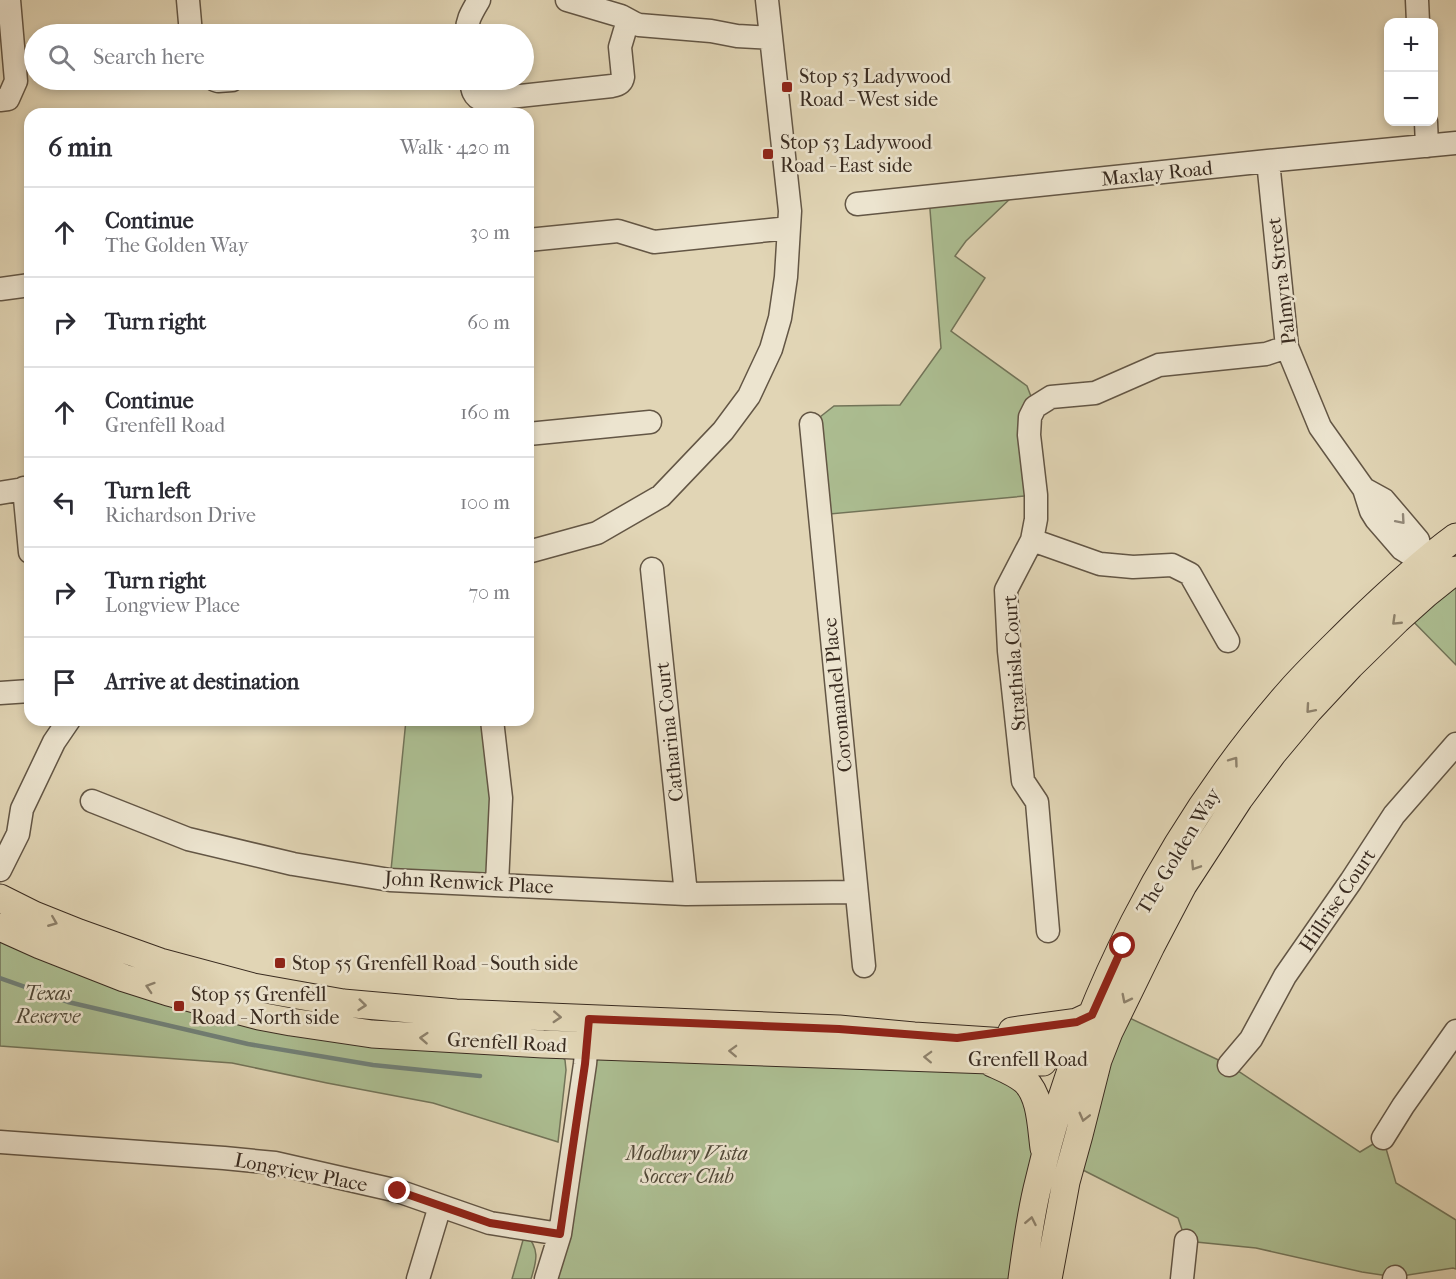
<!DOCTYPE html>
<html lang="en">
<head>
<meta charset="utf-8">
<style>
	:root { --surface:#fff; --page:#f2f2f3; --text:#2b2b33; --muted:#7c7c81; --line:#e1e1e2 }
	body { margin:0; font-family:"IM FELL French Canon",serif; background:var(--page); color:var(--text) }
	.controls { position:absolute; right:18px; top:18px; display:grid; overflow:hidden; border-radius:12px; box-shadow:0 3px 9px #0003 }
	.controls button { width:54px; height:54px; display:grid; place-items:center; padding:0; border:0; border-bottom:2px solid var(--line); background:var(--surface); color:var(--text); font:30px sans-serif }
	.stop { position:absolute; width:18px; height:18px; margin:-14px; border:4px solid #8f2418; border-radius:50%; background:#fff }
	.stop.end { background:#8f2418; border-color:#fff; box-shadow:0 2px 6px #0008 }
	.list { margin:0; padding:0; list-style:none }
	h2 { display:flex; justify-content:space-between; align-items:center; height:78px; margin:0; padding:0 24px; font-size:26px }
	h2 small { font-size:20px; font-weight:400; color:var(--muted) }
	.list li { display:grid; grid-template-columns:39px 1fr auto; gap:18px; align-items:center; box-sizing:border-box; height:90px; padding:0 24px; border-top:2px solid var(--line) }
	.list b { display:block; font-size:22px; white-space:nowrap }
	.list p { margin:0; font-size:20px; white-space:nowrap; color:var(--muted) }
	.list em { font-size:20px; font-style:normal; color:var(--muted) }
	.icon { flex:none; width:33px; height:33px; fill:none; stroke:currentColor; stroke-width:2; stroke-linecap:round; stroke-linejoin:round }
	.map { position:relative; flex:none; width:1456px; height:1279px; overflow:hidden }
	.search { position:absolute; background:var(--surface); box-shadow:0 3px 9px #0003; left:24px; top:24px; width:510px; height:66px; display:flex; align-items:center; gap:15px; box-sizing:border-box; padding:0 21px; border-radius:33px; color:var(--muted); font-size:22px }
	.panel { position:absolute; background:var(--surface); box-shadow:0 3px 9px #0003; left:24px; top:108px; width:510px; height:618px; border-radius:18px }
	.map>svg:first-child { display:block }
	.green { fill:#acbe92; stroke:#727459; stroke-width:1.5 }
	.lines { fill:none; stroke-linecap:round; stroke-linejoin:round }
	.stream { stroke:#708078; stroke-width:4.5 }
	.minor-casing { stroke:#635645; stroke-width:25 }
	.major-casing { stroke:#392b20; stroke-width:29 }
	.minor { stroke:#ece4cf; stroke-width:22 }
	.major { stroke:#e1d5b5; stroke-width:27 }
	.oneway { stroke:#928878 }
	.oneway2 { stroke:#8d806a }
	.route { stroke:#8f2418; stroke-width:8 }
	.poi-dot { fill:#8f2418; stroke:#ece4cf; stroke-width:2 }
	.labels { text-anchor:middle; stroke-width:5; stroke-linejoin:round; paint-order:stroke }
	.poi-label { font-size:20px; fill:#392b20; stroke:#ece4cf; text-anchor:start }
	.street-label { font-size:20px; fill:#392b20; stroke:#ece4cf }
	.park-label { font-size:20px; font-style:italic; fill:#504837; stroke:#ece4cf }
</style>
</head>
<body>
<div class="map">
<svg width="1456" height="1279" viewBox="0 0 1456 1279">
	<rect width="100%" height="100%" fill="#e1d5b5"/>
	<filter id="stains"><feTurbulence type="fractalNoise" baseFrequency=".00333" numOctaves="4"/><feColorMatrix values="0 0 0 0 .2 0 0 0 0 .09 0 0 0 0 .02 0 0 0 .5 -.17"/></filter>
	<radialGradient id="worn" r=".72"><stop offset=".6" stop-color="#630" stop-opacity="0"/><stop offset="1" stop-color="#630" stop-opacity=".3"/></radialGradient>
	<path class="green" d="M1013,196L966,241L955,256L985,278L951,331L1027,386L1035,407L1036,495L819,515L811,424L834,406L900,405L941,348L929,197Z
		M1456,574V665L1405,613Z
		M406,720H492L497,884L390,880Z
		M0,936L164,999L558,1052L565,1060L566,1070L558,1142L433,1103L327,1083L232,1063L0,1046Z
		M1119,1013L1229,1065L1360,1152L1383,1138L1396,1183L1456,1220V1269L1453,1268L1395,1277L1362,1272L1256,1248L1186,1241L1178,1218L1071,1164Z
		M587,1045L986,1060L1037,1104L1022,1279H546Z
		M525,1233C540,1249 537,1260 531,1279H512Z"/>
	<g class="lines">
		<path class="stream" d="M0,978L68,1002L248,1044L373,1065L480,1076"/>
		<defs>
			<path id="minor" d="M188,0L191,34
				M567,0L621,16L634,23L639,25L711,31L737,36L771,38
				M1417,0L1418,22
				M467,34C466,21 472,12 479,0
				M215,80L218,81L232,80
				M471,80C472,89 473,97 483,100L612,86C618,85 622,83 623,77L620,47L628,20
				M0,100L8,99L16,81L9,0
				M1426,122L1427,146
				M1268,161L1287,347L1320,427L1364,489L1371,511L1376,519L1402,549L1424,563L1434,575
				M857,204L1268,161L1456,143
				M528,240L618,231L654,242L789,228
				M0,289L30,285
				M811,424L864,966
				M528,434L650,422
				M24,488L30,552
				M1364,489L1384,500L1418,540L1424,563
				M0,493L30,488
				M1032,540L1100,564L1133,567L1172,565L1190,574L1228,641
				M528,552L597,533L661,496L723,431L749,396L771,349L780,318L786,277L790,211L767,0
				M652,569L686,894
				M0,693L30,691
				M492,720L501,798L497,884
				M92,801L188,839L293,864L390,880L686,894L856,892
				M0,870L18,834L22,809L54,742L69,720
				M1048,931L1037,802L1023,781L1009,651L1006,590L1032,540L1036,519V495L1029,435L1030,417L1035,407L1051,397L1095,393L1159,365L1266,354L1287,347
				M1229,1065L1251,1039L1285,976L1351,881L1394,815L1456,744
				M1383,1138L1403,1106L1456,1031
				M0,1142L224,1158L275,1163L398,1191L490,1223L560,1234
				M418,1279L440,1206
				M546,1279L560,1234L585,1064L588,1030
				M1182,1279L1186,1241
				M1394,1279L1395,1277"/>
			<path id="major" d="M0,898L34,915L79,933L160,962L253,987L343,1003L456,1013L839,1029L914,1036L1080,1047L1098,1060
				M0,927L40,945L124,978L168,992L259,1016L291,1022L372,1034L543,1044L1043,1062
				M1012,1031L1077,1022L1092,1015
				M992,1063C1003,1068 1016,1073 1025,1081C1041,1096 1041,1127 1044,1148
				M1022,1279C1026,1249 1030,1219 1037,1189C1078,1007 1169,828 1293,688C1312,667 1333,647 1353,627C1386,595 1419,564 1456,537
				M1048,1279L1066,1182L1079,1135L1098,1060L1109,1032L1151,946L1183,885L1239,799L1273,753L1309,710L1350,666L1397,620L1426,594L1456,570"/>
		</defs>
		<use href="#minor" class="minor-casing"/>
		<use href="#major" class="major-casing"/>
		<use href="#minor" class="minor"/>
		<use href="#major" class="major"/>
	</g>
	<defs><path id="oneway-chevron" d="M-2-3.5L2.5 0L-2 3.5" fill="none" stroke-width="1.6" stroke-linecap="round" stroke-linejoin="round" transform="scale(1.5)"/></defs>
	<use class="oneway" href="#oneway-chevron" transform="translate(1401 520) rotate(49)"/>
	<g class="oneway2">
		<use href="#oneway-chevron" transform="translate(1396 621) rotate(136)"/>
		<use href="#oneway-chevron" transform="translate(1310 709) rotate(131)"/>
		<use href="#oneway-chevron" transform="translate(1234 761) rotate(-54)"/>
		<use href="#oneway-chevron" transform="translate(1195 866) rotate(123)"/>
		<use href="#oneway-chevron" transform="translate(53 922) rotate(22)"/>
		<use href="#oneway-chevron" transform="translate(150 987) rotate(-162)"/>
		<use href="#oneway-chevron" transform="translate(1126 999) rotate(117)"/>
		<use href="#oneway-chevron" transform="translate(362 1005) rotate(6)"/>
		<use href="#oneway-chevron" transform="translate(557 1017) rotate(3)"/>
		<use href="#oneway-chevron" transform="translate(424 1038) rotate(-176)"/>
		<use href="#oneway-chevron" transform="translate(733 1051) rotate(-178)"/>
		<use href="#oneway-chevron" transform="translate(928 1057) rotate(-178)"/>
		<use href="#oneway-chevron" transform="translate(1084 1117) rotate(104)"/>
		<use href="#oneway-chevron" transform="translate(1031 1221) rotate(-79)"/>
	</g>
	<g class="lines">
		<path class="route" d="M398,1191L490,1223L560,1234L585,1064L589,1019L839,1029L957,1038L1077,1022L1092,1015L1123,946"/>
	</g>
	<g class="poi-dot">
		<rect x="781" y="81" width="12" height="12" rx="3"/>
		<rect x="762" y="148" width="12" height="12" rx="3"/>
		<rect x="274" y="957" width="12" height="12" rx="3"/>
		<rect x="173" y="1000" width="12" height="12" rx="3"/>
	</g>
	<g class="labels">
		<g class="poi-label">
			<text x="799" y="83">Stop 53 Ladywood<tspan x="799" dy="23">Road - West side</tspan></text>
			<text x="780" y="149">Stop 53 Ladywood<tspan x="780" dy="23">Road - East side</tspan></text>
			<text x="292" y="970">Stop 55 Grenfell Road - South side</text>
			<text x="191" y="1001">Stop 55 Grenfell<tspan x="191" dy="23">Road - North side</tspan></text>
		</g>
		<g class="street-label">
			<text transform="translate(1157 173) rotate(-6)" y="7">Maxlay Road</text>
			<text transform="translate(1281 281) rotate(-97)" y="7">Palmyra Street</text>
			<text transform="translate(1014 663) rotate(-94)" y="7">Strathisla Court</text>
			<text transform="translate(837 695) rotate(-96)" y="7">Coromandel Place</text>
			<text transform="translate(669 732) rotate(-96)" y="7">Catharina Court</text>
			<text transform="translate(1178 851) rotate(-59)" y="7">The Golden Way</text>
			<text transform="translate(469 882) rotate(3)" y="7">John Renwick Place</text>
			<text transform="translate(1337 900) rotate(-56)" y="7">Hillrise Court</text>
			<text transform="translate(507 1042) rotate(3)" y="7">Grenfell Road</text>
			<text x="1028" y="1066">Grenfell Road</text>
			<text transform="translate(301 1172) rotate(11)" y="7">Longview Place</text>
		</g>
		<g class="park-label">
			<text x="48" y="1000">Texas<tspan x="48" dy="23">Reserve</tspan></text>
			<text x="687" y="1160">Modbury Vista<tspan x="687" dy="23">Soccer Club</tspan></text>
		</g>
	</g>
	<rect width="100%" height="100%" filter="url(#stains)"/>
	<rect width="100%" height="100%" fill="url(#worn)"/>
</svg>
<div class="controls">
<button>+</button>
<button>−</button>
</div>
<div class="stop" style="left:1123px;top:946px"></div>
<div class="stop end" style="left:398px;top:1191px"></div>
<div class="search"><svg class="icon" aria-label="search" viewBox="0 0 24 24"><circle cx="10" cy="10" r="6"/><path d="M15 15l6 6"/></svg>Search here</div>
<section class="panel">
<h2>6 min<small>Walk · 420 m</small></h2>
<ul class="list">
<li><svg class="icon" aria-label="ahead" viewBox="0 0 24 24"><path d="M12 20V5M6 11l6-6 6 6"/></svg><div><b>Continue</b><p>The Golden Way</p></div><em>30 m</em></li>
<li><svg class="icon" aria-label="right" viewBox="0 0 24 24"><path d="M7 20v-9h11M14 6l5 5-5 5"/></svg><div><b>Turn right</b></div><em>60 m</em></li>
<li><svg class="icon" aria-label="ahead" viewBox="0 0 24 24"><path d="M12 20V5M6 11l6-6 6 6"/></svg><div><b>Continue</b><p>Grenfell Road</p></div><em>160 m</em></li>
<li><svg class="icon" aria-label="left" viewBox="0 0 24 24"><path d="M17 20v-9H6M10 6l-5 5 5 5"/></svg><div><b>Turn left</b><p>Richardson Drive</p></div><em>100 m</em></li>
<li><svg class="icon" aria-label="right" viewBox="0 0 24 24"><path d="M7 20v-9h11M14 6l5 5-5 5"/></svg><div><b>Turn right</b><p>Longview Place</p></div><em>70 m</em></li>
<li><svg class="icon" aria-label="arrive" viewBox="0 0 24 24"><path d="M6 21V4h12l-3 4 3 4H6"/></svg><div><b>Arrive at destination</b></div></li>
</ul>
</section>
</div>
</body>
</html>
